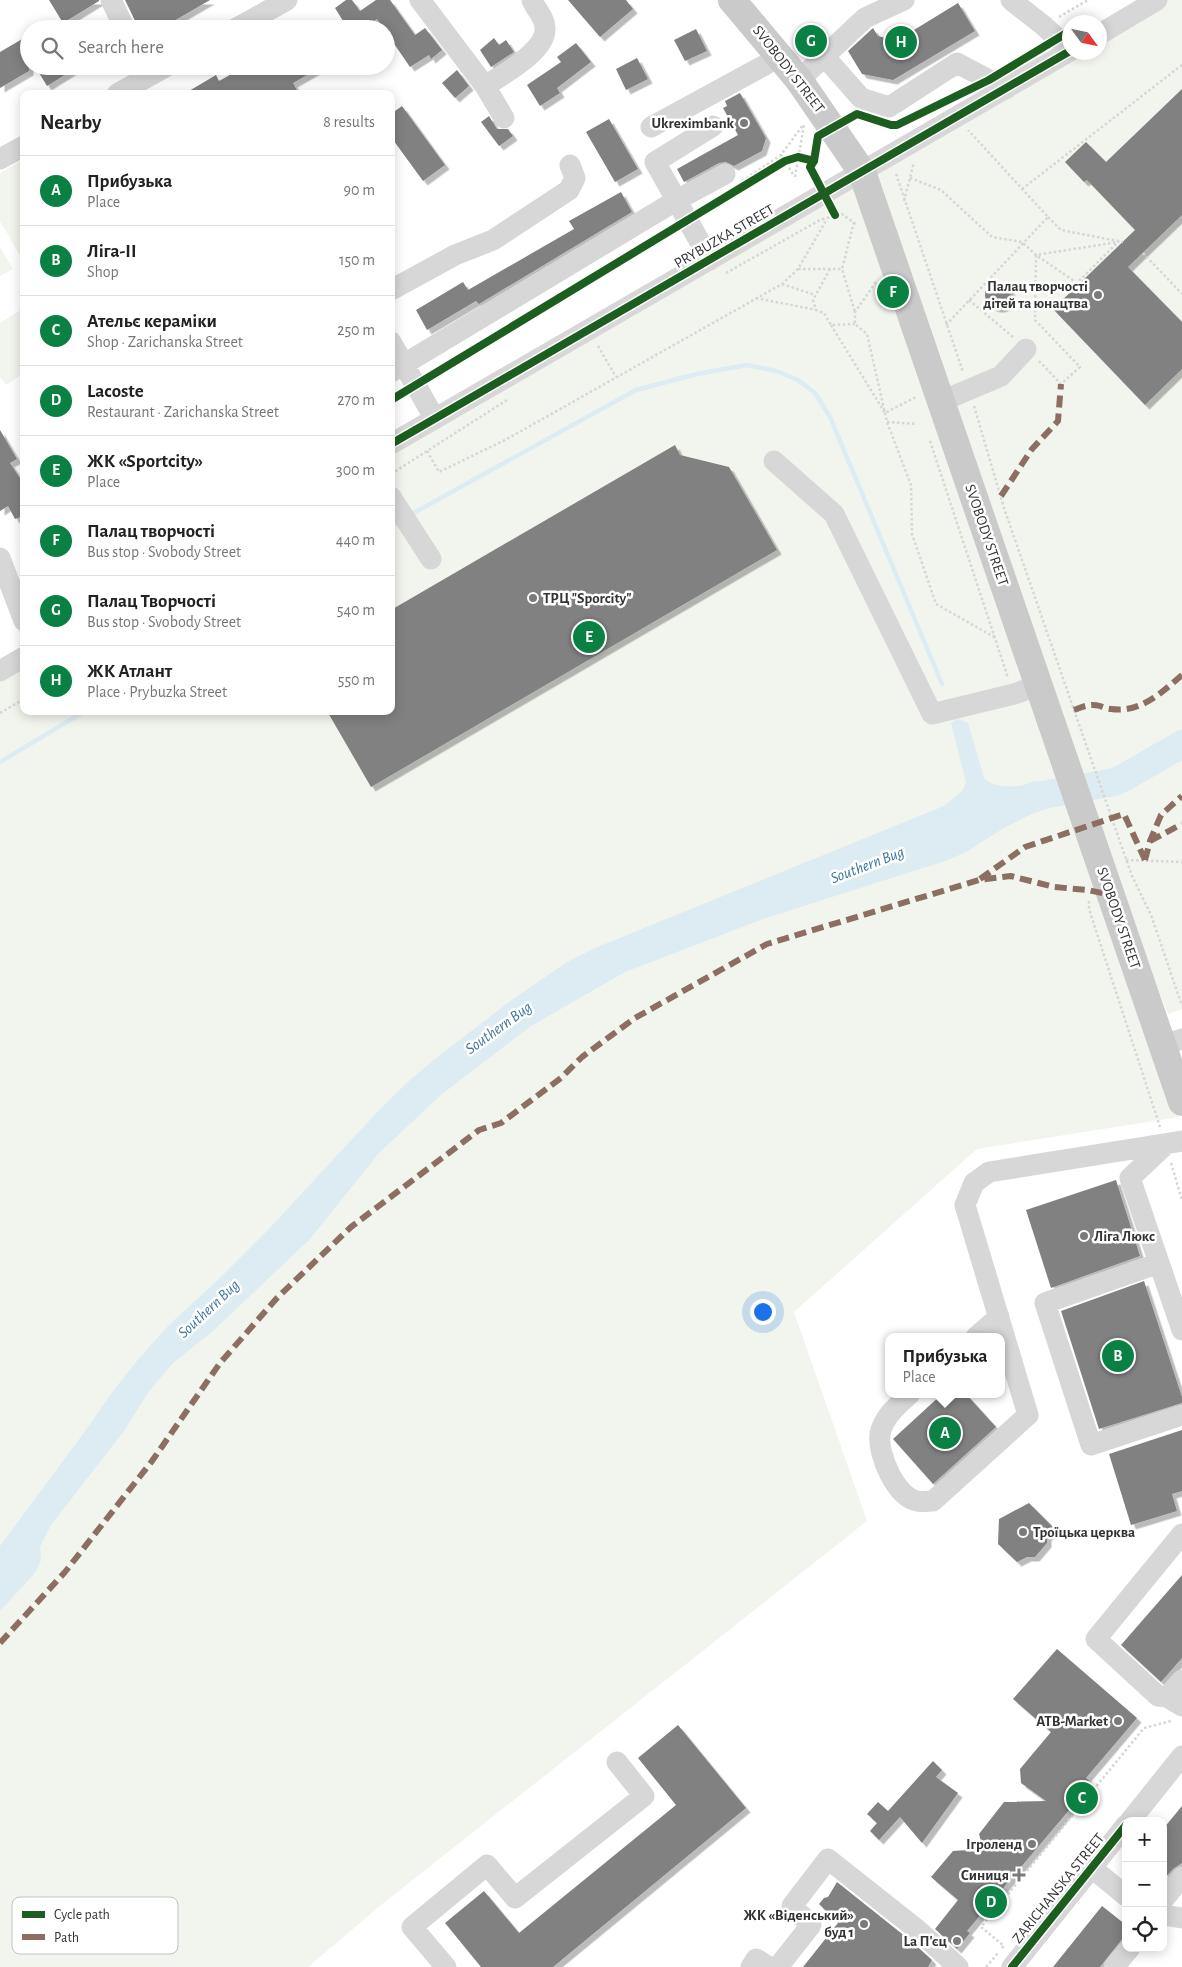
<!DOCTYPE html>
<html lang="en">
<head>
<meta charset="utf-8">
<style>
	:root { --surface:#fff; --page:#f2f2f2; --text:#222; --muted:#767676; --line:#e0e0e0; --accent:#0b8043 }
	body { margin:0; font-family:"Alegreya Sans",sans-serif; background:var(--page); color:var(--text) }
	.controls { position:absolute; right:15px; bottom:15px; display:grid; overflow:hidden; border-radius:10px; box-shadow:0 2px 12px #0003 }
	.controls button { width:45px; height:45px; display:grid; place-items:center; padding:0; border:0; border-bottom:1px solid var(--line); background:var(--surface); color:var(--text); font:25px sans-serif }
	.compass { position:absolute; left:1062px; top:15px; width:45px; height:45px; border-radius:50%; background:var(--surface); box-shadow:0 2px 12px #0003; rotate:123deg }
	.you { position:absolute; left:762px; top:1311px; width:18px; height:18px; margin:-12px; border:4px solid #fff; border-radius:50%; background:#1a73e8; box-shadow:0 0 0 8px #1a73e833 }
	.badge { display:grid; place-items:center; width:32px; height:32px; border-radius:50%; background:var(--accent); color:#fff; font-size:16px; font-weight:700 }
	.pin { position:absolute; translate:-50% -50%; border:2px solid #fff; box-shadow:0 1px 5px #0006 }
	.popup { position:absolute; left:885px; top:1333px; width:120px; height:65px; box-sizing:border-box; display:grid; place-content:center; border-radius:10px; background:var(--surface); filter:drop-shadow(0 1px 4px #0005); font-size:16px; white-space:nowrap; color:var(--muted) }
	.popup b { font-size:19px; color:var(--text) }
	.popup::after { content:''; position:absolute; left:50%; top:100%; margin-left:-10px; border:10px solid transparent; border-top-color:var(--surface) }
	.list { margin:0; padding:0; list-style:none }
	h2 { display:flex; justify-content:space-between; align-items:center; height:65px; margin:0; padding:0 20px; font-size:21px }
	h2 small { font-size:16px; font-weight:400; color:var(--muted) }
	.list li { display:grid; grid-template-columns:32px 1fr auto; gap:15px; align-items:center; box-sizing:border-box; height:70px; padding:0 20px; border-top:1px solid var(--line) }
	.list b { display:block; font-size:19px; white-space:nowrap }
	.list p { margin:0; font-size:16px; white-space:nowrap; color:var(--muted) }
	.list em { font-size:16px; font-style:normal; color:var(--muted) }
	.icon { flex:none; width:28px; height:28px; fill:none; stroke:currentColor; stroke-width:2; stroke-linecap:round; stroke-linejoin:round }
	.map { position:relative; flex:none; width:1182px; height:1967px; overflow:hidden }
	.search { position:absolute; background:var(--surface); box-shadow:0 2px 12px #0003; left:20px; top:20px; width:375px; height:55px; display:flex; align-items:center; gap:12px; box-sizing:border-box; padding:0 18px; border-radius:28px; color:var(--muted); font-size:19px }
	.panel { position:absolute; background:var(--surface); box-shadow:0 2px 12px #0003; left:20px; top:90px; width:375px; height:625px; border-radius:10px }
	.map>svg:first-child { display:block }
	.green { fill:#f1f5ed }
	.water { fill:#ddebf3 }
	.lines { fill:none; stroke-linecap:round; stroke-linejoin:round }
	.stream { stroke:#ddebf3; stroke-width:4.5 }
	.river { stroke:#ddebf3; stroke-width:28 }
	.building { fill:#818181; filter:url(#shadow) }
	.path { stroke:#d6d6d6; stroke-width:2.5; stroke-dasharray:2.5 2.5; stroke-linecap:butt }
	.minor { stroke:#d7d7d7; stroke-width:21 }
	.major { stroke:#cacaca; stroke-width:28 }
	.quiet { stroke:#8d6e63; stroke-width:6; stroke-dasharray:12 6; stroke-linecap:butt }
	.cycleway-casing { stroke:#fff; stroke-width:11 }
	.cycleway { stroke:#1b5e20; stroke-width:8 }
	.poi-dot { fill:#7a7a7a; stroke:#fff; stroke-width:2 }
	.labels { text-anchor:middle; stroke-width:5; stroke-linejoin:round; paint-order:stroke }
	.street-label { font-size:15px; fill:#333; stroke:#fff }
	.poi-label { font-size:15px; font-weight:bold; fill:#333; stroke:#fff; text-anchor:end }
	.water-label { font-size:16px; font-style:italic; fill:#3f7597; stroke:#fff }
	.key { fill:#fff; stroke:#c2c2c2; stroke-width:1 }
	.key-label { font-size:14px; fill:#333 }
</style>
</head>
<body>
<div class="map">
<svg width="1182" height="1967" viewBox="0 0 1182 1967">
	<defs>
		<filter id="shadow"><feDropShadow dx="4.5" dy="4.5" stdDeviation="0" flood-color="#0004"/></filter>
	</defs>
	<rect width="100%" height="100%" fill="#fff"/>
	<path class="green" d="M1169,0H1182V1009L1168,1014L1110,866L871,175L1079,53L1100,52V41Z
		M23,160L24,161V263L0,221V173Z
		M858,182L1097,871L1179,1117L977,1149L794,1312L867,1521L381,1905L308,1967H0V679L24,666V711H391V453Z
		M0,247L13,269L0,276Z
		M24,308V373L6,385L0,377V323Z"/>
	<path class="water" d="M958,719L968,723L984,778C993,787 1010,788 1023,785C1028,784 1032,781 1038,781L1046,803L1043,808L1004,828L966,852L948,860L763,919L625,972L531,1026L442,1094L379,1153L310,1239L213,1331L172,1364L160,1378L149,1391L124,1431L51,1525L40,1547L41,1560L35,1573L0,1611V1546L83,1434L113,1391L140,1357L169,1325L224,1274L266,1232L380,1109L410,1080L436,1058L513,999L567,962L595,948L944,806L963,790L966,782L951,723Z"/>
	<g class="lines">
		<path class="stream" d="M410,515L636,390L697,374L747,365L776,371L798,380L815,393L830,417L942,684
			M391,527L400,522
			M0,762L85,711"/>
		<path class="river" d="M1007,808L1043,795L1114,782L1125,777L1182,744"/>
	</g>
	<path class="building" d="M49,0H99V1L63,23Z
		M125,0H210L160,29H139Z
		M346,0H352L360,11L376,0H390L415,35L425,28L442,50L431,59L429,55L410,67L386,32V29H384L377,19L362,29H348L335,8Z
		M568,0H626L633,9L600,37Z
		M958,3L975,31L893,80L862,74L848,51L873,28L878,36L896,41Z
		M696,29L707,51L685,61L674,40Z
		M29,35V71L0,88V52Z
		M494,38L499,45L506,40L514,52L491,67L480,50Z
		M576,43L591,62L557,88L560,93L540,106L527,85L561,62L557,57Z
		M637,58L648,79L626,90L616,69Z
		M35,66H79L47,86Z
		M246,66H323L293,83L299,94H184L216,75L219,81Z
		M457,70L469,86L455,98L442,83Z
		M1182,89V215L1128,267L1182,322V369L1145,405L1053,309L1135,230L1087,180L1084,182L1065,162L1086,142L1106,162Z
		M740,93L766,138L762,151L734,166L726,162L719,163L684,182L677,169L738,135L723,108L727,106L725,101Z
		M402,106L445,165L423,181L391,137V114Z
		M489,116L497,129H508L513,136L499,146L481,122Z
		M609,119L638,169L615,182L586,132Z
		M621,192L632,212L479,304L476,301L427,330L416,310L463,282L468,290L574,229L569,221Z
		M985 295a13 13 0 1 1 26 0a13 13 0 1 1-26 0Z
		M0,430L17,459L10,463L24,484V516L15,519L8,506L0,511Z
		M675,445L680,455L729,467L777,550L371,787L327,711H391V610Z
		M1116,1180L1140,1256L1051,1288L1026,1210Z
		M1144,1281L1182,1397V1403L1099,1429L1061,1311Z
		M942,1394H966L996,1427L933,1484L893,1439Z
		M1182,1430V1491L1172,1494L1177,1511L1131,1525L1109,1454Z
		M1029,1503L1054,1528L1047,1537V1543L1035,1557H1027L1017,1562L998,1544L999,1519Z
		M1182,1575V1658L1161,1682L1121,1645Z
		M1057,1649L1137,1718L1086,1778L1092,1783L967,1931L970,1933L957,1949L935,1929L958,1900L931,1877L953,1851L983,1849L979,1834L1004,1802L1046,1801L1021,1783L1020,1769L1051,1732L1013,1699Z
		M678,1725L746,1808L553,1967H481L445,1923L484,1891L519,1933L676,1805L638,1758Z
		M933,1761L942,1770L936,1777L958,1793L922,1843L900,1817L879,1840L870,1831L877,1823L867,1814L878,1802L888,1811Z
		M1182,1806V1863L1173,1869L1163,1880V1829Z
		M837,1882L911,1941L932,1960L928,1967H803L838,1923L819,1904L824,1898L828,1897Z
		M1102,1906L1126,1925V1934L1123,1938L1100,1967H1053Z"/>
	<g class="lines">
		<path class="path" d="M1059,17L1088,0
			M781,155L794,176
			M896,174L963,372
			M795,177L804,125
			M910,178L941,190L992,237L1022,242L1036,255L1118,242
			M742,181L781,155L803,125
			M1022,189L1182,65
			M904,201L914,162
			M1048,217L1061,230L1123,242
			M854,222L842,269L855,312
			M1143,253L1182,294
			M798,269H842
			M830,269L813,300L816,310L824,313L831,325L855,324
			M726,273L820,220L842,214L857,225
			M876,282L855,312V324L867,334L887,422L911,485L912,534L936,604L994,637
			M782,284L815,295
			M756,298L816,310
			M969,300L1013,337
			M831,325L885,413L916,397
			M946,325L1048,217L968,130
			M598,346L616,377
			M1039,361L1061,384L1080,367L1035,320L1036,255L1077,283L1119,241
			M429,374L629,252
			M391,396L399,392
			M974,406L1004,508L1074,710L1132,876L1151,915L1182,1006
			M887,422L917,424
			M930,441L1008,678
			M427,451L439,472L507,439L782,284L798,269L827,219
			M391,474L507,400
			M0,713L24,699
			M1126,860L1182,862
			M1089,901V909L1160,1127
			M1171,1163L1182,1200
			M1002,1948L1004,1946L981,1927L1144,1728L1171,1721
			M986,1967L999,1952"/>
		<path class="minor" d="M111,0L125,29
			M420,0L485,86L504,118
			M1011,0L1044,26L1070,50
			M235,29L287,0
			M1100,34L1157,0
			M824,56L861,98L889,107L957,63L1006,89
			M799,80L865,18L904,0
			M485,86C502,75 547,51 545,28C545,17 535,9 532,0
			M117,94L167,66
			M651,127L765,65L779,54
			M0,159L24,146
			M710,260L655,162L713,126
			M391,290L455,255L493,240L569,190L575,178L570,165
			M391,342L435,419
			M391,372L677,200L725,174
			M942,401L1001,376L1026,349
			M391,444L1070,51
			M774,461L834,514L932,714L1014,694L1039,685
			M391,497L431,559
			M0,558L24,621
			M0,671L24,657
			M1163,1045L1182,1039
			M1166,1144L1130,1178L1182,1330
			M1159,1263L1045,1303L1091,1445L1182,1415
			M976,1337L999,1317
			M910,1394C898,1405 883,1417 880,1434C877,1454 896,1497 917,1501C922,1502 928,1501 933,1501L1028,1415L965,1205L974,1183L989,1172L1182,1141
			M1182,1680L1167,1697L1182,1706
			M1167,1697L1158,1696L1096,1639L1182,1534
			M1130,1821L1182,1756
			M1092,1868L1126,1896
			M1163,1900L1182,1877
			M1163,1915L1182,1918
			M446,1967L412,1927L487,1865L515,1898L644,1796L617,1762
			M751,1967L756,1959L769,1967
			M778,1967L811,1925L792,1906L828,1859L919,1931L958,1967
			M1012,1967L1126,1825
			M1114,1967L1130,1948"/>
		<path class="major" d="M732,0L799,80L862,172L1182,1102"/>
		<path class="quiet" d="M1001,496L1032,449L1058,421L1061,384
			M1074,710C1082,707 1090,703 1100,706C1103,707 1107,709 1111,709C1141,713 1161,693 1182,675
			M1150,841L1182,824
			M1145,860L1150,841L1161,815L1182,796
			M980,879L1025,847L1124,814L1145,860
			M0,1643L65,1572L152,1461L220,1363L277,1298L351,1227L479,1130L501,1123L561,1078L582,1057L635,1018L767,944L979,880L1011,876L1054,887L1088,890L1111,895"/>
		<defs>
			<path id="cycleway" d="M835,215L810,167L814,161L818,136L857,114L891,125H897L989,80L1070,31
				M391,400L785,161L798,157L814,161
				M391,444L1070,51
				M1012,1967L1126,1825"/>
		</defs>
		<use href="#cycleway" class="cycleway-casing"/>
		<use href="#cycleway" class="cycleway"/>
	</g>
	<g class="poi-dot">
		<circle cx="744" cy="123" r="5"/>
		<circle cx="1098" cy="295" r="5"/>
		<circle cx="533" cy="598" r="5"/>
		<circle cx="1084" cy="1236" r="5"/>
		<circle cx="1023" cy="1532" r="5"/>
		<circle cx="1118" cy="1721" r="5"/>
		<circle cx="1032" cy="1844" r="5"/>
		<path d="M1016.5 1867.5h5v5h5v5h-5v5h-5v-5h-5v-5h5z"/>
		<circle cx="864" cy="1924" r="5"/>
		<circle cx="957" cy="1941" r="5"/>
	</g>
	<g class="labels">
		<g class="street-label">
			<text transform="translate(789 69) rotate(52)" y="5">SVOBODY STREET</text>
			<text transform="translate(724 236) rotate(-30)" y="5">PRYBUZKA STREET</text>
			<text transform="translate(987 535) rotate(71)" y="5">SVOBODY STREET</text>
			<text transform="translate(1119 918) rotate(71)" y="5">SVOBODY STREET</text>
			<text transform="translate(1058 1888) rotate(-51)" y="5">ZARICHANSKA STREET</text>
		</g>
		<g class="poi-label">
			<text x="734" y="128">Ukreximbank</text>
			<text x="1088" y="291">Палац творчості<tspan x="1088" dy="17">дітей та юнацтва</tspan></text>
			<text x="543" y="603" text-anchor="start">ТРЦ "Sporcity"</text>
			<text x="1094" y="1241" text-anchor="start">Ліга Люкс</text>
			<text x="1033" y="1537" text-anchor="start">Троїцька церква</text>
			<text x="1108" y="1726">ATB-Market</text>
			<text x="1022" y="1849">Ігроленд</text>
			<text x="1009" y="1880">Синиця</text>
			<text x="854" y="1920">ЖК «Віденський»<tspan x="854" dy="17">буд 1</tspan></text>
			<text x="947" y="1946">La П'єц</text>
		</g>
		<g class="water-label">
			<text transform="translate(867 864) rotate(-21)" y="6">Southern Bug</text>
			<text transform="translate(498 1027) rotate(-36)" y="6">Southern Bug</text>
			<text transform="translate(208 1308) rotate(-43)" y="6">Southern Bug</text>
		</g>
	</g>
	<rect x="12" y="1897" width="166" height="57" rx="8" class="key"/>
	<rect x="22" y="1911" width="23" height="7" fill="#1b5e20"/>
	<rect x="22" y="1934" width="23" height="6" fill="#8d6e63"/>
	<g class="key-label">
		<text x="54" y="1919">Cycle path</text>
		<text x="54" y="1942">Path</text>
	</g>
</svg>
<div class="controls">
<button>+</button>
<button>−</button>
<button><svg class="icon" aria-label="locate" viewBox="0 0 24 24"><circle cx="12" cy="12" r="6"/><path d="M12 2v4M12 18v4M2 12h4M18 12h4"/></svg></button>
</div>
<svg class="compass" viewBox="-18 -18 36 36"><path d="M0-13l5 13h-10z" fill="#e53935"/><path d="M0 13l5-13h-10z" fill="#767676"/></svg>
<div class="you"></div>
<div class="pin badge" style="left:945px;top:1433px">A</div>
<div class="popup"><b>Прибузька</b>Place</div>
<div class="pin badge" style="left:1118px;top:1356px">B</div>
<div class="pin badge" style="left:1082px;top:1798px">C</div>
<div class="pin badge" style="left:991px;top:1902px">D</div>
<div class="pin badge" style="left:589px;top:637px">E</div>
<div class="pin badge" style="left:893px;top:292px">F</div>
<div class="pin badge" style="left:811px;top:41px">G</div>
<div class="pin badge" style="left:901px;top:42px">H</div>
<div class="search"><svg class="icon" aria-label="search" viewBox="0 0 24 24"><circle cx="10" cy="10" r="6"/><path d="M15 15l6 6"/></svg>Search here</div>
<section class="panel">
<h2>Nearby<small>8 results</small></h2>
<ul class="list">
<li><span class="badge">A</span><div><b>Прибузька</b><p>Place</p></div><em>90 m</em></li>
<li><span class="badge">B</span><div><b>Ліга-II</b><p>Shop</p></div><em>150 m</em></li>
<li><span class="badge">C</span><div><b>Ательє кераміки</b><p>Shop · Zarichanska Street</p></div><em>250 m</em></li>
<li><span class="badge">D</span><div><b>Lacoste</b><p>Restaurant · Zarichanska Street</p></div><em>270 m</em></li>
<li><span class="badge">E</span><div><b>ЖК «Sportcity»</b><p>Place</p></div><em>300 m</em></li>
<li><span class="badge">F</span><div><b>Палац творчості</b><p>Bus stop · Svobody Street</p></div><em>440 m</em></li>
<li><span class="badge">G</span><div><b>Палац Творчості</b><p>Bus stop · Svobody Street</p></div><em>540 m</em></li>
<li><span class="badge">H</span><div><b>ЖК Атлант</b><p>Place · Prybuzka Street</p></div><em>550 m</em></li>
</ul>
</section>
</div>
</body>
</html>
